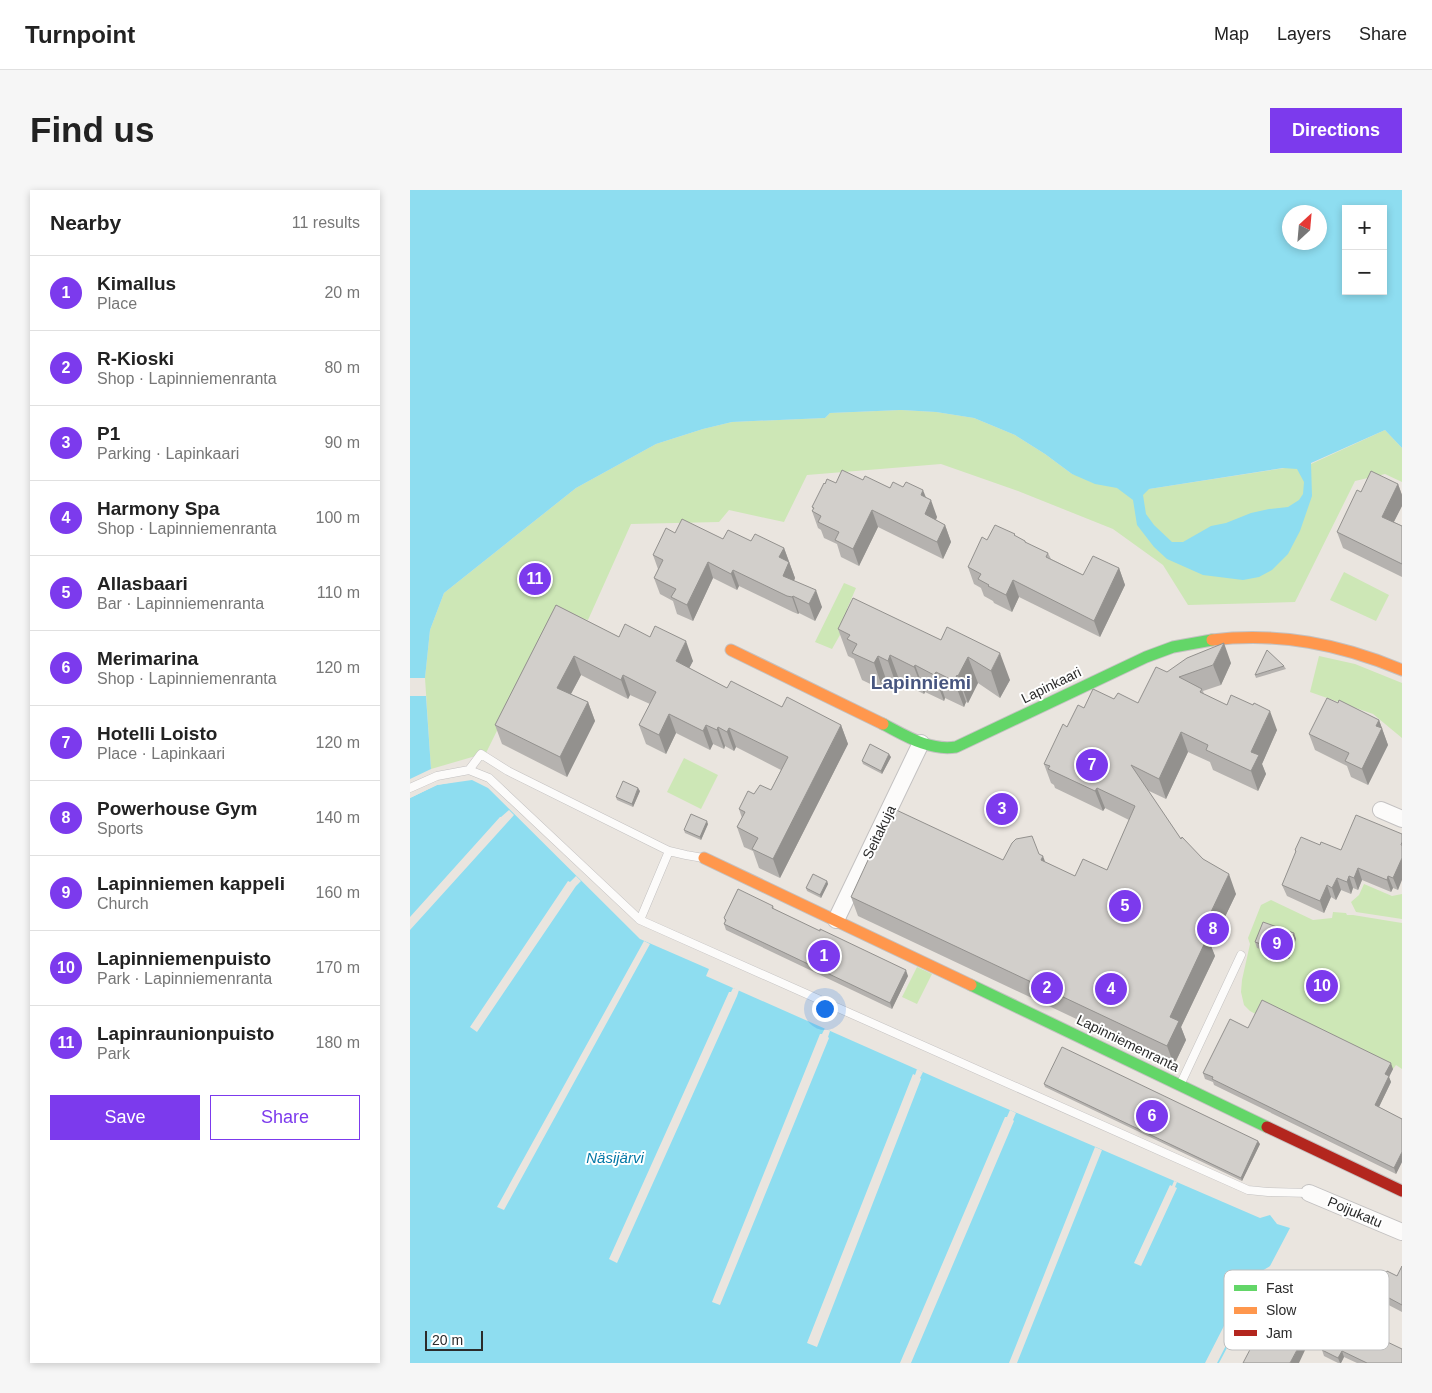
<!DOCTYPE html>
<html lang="en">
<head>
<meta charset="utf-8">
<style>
	:root { --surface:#fff; --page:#f6f6f6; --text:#222; --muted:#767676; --line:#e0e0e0; --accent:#7c3aed }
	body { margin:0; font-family:Helvetica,sans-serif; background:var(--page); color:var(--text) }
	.controls { position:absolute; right:15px; top:15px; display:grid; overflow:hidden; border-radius:0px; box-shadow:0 2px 8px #0003 }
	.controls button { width:45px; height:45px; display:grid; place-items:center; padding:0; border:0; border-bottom:1px solid var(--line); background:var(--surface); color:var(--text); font:25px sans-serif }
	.compass { position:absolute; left:872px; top:15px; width:45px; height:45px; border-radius:50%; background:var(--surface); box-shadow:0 2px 8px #0003; rotate:26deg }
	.scale { position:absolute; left:15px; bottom:12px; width:58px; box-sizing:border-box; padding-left:5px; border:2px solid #2b2b2b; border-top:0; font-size:14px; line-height:18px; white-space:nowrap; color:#2b2b2b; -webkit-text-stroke:4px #fff; paint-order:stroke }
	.you { position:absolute; left:414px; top:818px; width:18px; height:18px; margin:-12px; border:4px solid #fff; border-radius:50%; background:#1a73e8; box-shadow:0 0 0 8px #1a73e833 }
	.badge { display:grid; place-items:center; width:32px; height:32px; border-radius:50%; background:var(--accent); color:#fff; font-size:16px; font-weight:700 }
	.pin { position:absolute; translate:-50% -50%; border:2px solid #fff; box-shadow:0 1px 5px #0006 }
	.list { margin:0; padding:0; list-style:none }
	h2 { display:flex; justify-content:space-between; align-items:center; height:65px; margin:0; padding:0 20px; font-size:21px }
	h2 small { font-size:16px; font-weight:400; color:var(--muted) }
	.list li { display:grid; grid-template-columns:32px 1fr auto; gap:15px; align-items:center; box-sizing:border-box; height:75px; padding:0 20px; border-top:1px solid var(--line) }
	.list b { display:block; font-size:19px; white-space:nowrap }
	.list p { margin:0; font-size:16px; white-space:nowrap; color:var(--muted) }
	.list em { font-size:16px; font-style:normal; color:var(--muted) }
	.actions { display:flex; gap:10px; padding:15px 20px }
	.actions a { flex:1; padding:11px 0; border:1px solid var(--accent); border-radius:0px; text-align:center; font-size:18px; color:var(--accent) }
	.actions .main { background:var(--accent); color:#fff }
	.map { position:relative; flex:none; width:992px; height:1173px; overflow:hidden; border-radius:0px }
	header { display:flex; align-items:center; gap:30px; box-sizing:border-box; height:70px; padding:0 25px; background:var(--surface); border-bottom:1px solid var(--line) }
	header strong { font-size:24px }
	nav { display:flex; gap:28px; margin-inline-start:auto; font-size:18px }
	.intro { display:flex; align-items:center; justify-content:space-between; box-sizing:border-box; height:120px; padding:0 30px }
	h1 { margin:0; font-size:35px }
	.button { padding:12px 22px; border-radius:0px; background:var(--accent); color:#fff; font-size:18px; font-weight:700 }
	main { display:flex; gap:30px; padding:0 30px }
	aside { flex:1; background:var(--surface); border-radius:0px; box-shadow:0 2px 8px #0003 }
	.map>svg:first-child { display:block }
	.green { fill:#cde7b6 }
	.water { fill:#8eddf0; fill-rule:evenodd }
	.pier { fill:#eae5df }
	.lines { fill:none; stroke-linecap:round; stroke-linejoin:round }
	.lane-casing { stroke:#c3c1c1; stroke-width:9 }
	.street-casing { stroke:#c3c1c1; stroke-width:18 }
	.fast-casing { stroke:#c3c1c1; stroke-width:13 }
	.slow-casing { stroke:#c3c1c1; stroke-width:13 }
	.jam-casing { stroke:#c3c1c1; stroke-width:13 }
	.lane { stroke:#fcfbfa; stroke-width:8 }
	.street { stroke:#fcfbfa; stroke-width:16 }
	.fast { stroke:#63d668; stroke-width:11 }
	.slow { stroke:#ff974d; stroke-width:11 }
	.jam { stroke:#b3261e; stroke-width:11 }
	.wall { fill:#b5b2af }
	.shaded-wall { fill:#93918e }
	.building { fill:#d2cfcb; stroke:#93918e }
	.labels { text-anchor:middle; stroke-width:4; stroke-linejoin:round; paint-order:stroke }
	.street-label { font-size:14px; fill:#2b2b2b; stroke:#fff }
	.water-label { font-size:15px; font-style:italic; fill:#0378a6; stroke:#fff }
	.district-label { font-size:19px; font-weight:bold; fill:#47557f; stroke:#fff }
	.key { fill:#fff; stroke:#bfbfbf; stroke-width:1 }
	.key-label { font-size:14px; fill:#2b2b2b }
</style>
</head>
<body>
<header>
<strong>Turnpoint</strong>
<nav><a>Map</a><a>Layers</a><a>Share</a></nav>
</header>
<div class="intro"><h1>Find us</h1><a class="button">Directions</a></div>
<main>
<aside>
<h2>Nearby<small>11 results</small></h2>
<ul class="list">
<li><span class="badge">1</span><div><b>Kimallus</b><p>Place</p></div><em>20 m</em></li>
<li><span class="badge">2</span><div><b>R-Kioski</b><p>Shop · Lapinniemenranta</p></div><em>80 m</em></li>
<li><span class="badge">3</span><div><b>P1</b><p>Parking · Lapinkaari</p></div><em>90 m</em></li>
<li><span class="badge">4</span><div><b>Harmony Spa</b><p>Shop · Lapinniemenranta</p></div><em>100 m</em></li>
<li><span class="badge">5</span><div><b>Allasbaari</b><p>Bar · Lapinniemenranta</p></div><em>110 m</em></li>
<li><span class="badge">6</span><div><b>Merimarina</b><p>Shop · Lapinniemenranta</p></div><em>120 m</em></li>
<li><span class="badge">7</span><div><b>Hotelli Loisto</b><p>Place · Lapinkaari</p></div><em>120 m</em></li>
<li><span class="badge">8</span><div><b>Powerhouse Gym</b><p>Sports</p></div><em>140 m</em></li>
<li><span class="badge">9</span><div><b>Lapinniemen kappeli</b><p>Church</p></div><em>160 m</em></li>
<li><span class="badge">10</span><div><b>Lapinniemenpuisto</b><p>Park · Lapinniemenranta</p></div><em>170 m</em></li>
<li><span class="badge">11</span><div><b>Lapinraunionpuisto</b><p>Park</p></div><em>180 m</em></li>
</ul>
<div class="actions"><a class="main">Save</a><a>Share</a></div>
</aside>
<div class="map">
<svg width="992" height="1173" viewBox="0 0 992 1173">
	<rect width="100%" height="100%" fill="#eae5df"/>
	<path class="green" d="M491,220L526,222L564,228L605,245L635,264L662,284L739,299L901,274L975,240L992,258V292L975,284L945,291L885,412L778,415L753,375L703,339L608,301L531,274L397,285L374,332L319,320L309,332L221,334L178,430L145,423L76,563L21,579L15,488L20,440L34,403L166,298L246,254L293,239L322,232L415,228L420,223Z
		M934,382L979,405L966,431L920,410Z
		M434,393L446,398L437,419L443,422L422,459L405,452Z
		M909,466L945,474L992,493V548L963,524L900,502Z
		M274,568L308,585L291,619L257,602Z
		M954,694L982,706L992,704V729L946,722L941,712L949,705Z
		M861,710L903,730L922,728L923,722L936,723L937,725H943L992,733V879L986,875L983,879L849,826L840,821L834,815L831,802L832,790L840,754L838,748L851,715Z
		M507,777L522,784L507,814L492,807Z"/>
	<path class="water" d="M0,0H992V258L975,240L901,273L902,306L890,341L878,364L862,380L849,387L833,390L793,385L757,369L744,357L727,335L723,310L707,298L685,294L662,284L635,264L605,245L564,228L526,222L491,220L420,223L415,228L322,232L293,239L246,254L166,298L34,403L20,440L15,488H0ZM936,19H973V101H936ZM879,22H909V52H879ZM873,278L887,279L894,292L893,304L889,310L878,317L859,319L841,323L816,333L801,336L773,352H762L744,335L736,324L733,305L739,299Z
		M0,506H16L21,579L0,589Z
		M55,590H62L78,598L230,749L299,779L296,786L540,894L850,1028L860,1025L867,1034L880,1038L809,1173H0V608L27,595Z"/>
	<path class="pier" d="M55,588H61L62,590L27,595L0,608V605L26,593Z
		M99,620L104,625L0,740V727L90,627H91Z
		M166,686L171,691L166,696L67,842L60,837L158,691L160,692Z
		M234,751L240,754L94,1020L87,1017Z
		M323,798L329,800L327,806L207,1073L199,1069L319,802H321Z
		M415,838L420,841L418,847L419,848L310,1115L302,1112L410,844H412Z
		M507,879L513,882L510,888L511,889L407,1157L397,1153L503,884L505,885Z
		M600,920L606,923L603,930L604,931L501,1173H490L595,927H597Z
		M685,957L692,960L607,1173H599Z
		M764,991L767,992L765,997L767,998L731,1076L724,1073L760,995L762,996Z
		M862,1075L854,1090L847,1095L807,1173H795L838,1089Z"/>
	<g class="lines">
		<defs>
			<path id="lane" d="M59,580L71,564L98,581L259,661L276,665L293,668
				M0,598L27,586L59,580L79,588L230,730L838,1000L858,1002L899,1003
				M230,730L259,661
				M771,893L831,765"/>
			<path id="street" d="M971,620L992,629
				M426,730L511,553
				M899,1003L992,1042"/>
			<path id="fast" d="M473,534C496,546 519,561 546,557L736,467L763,457L802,450
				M561,795L857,937"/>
			<path id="slow" d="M802,450C869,442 930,454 992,480
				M321,460L473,534
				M294,668L561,795"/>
			<path id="jam" d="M857,937L992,1001"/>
		</defs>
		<use href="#lane" class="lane-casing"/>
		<use href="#street" class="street-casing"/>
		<use href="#fast" class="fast-casing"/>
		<use href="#slow" class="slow-casing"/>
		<use href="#jam" class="jam-casing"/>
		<use href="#lane" class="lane"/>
		<use href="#street" class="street"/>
		<use href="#fast" class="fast"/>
		<use href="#slow" class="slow"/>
		<use href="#jam" class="jam"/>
	</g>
	<path class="wall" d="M453,290L516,308L527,327L526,330L535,335L541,352L533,369L468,337L449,376L431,367L427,354L414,348L411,340L408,338L402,321L403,319L402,317L426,293Z
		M988,294L992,305V316L984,332L992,336V387L933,358L927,342L951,302Z
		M265,343L313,349L341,351L374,358L385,388L384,391L412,417L405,431L389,423L388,424L383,422L329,396L327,400L303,388L283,431L267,424L263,411L250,404L244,388L248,379L243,365Z
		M605,344V346L615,351L616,353L638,363L641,369L673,385L709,378L715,395L690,447L609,407L602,422L584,413L583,411L574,406L571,398L564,394L558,377Z
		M146,415L209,447L283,471L279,478L317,498L372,517L431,535L438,554L370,688L349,678L343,661L334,657L327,637L332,628L329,619L344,604L361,600L371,580L326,557L324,561L315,556L314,559L303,554L300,560L266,543L256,564L236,554L229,535L240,514L220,505L218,509L171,485L161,504L178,512L185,531L157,587L92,554L85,535Z
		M428,439L531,450L600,490L590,508L568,493L558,513L556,512L554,517L535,508L534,511L515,502L514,504L490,492L487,497L477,492L473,500L452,490L444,469L438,466Z
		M821,473L811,495L793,501L794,504L867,540L852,574L856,584L848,601L803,580L800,572L778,562L756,609L737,600L771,649L826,704L801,756L805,766L771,837L776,850L764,875L448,726L441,707L593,670L629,664L636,673L665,686L697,680L719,630L695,618L693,621L645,598L644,595L641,593L634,574L657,537L674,518L704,509L728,513L757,482Z
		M874,476L876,479L846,488L845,485Z
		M928,513L969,530L975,547L978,555L958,595L941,587L937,576L905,560L899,544Z
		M481,567L472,584L453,574L452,571Z
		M230,601L223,617L207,610L206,607Z
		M298,634L291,650L275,643L274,640Z
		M992,644L988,700L983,698L981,702L952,690L948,700L943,698L941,704L931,700L926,710L921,707L914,723L877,706L872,695L886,663L885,660L910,655L931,660Z
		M417,691L418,694L411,708L397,701L396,698Z
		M363,716L364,719L498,786L482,819L316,740L314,734L315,732L314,728Z
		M884,743L886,749L879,769L847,758L845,752Z
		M838,838L983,879L979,887L981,892L969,917L992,929V972L986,984L804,895L803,892L795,889L793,883Z
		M634,894L850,954L832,991L635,897Z
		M992,1076V1122L969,1110L966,1101L987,1086Z
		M992,1159V1173H947L934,1167L931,1173H928L914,1166L912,1160Z"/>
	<path class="shaded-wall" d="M988,294L992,305V316L978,343L972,327Z
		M513,300L519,315L521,310L527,327L521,340L515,324L511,305Z
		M462,320L468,337L449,376L443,359Z
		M535,335L541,352L533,369L527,352Z
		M374,358L385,388L379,402L373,386L369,367Z
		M298,372L303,388L283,431L277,415Z
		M709,378L715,395L690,447L684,431Z
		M323,380L329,396L327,400L321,384Z
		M603,390L609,407L602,422L596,405Z
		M406,400L412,417L405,431L399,414Z
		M383,406L389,423L388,424L382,407Z
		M276,451L283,471L273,490L266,471Z
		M814,453L821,473L811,495L803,475Z
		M590,463L600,490L590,508L581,481Z
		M480,465L490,492L487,497L478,471Z
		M164,466L171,485L154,517L147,498Z
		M468,466L477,492L473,500L464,473Z
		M558,467L568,493L558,513L548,486Z
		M505,475L515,502L514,504L504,477Z
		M526,482L535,508L534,511L524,485Z
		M213,485L220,505L218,509L211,490Z
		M547,485L556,512L554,517L544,491Z
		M178,512L185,531L157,587L150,567Z
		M860,521L867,540L852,574L856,584L848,601L841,581V562Z
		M259,524L266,543L256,564L249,545Z
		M969,530L978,555L958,595L952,579L966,536Z
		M296,535L303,554L300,560L293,541Z
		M431,535L438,554L370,688L363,669Z
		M308,537L315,556L314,559L307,540Z
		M319,538L326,557L324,561L317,542Z
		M771,542L778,562L756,609L749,589Z
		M479,564L481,567L472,584L471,581Z
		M228,598L230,601L223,617L222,614Z
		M687,598L695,618L693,621L685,601Z
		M297,631L298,634L291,650L290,647Z
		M633,666L640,685L631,670Z
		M992,668V690L988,700L983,688Z
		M948,678L952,690L948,700L944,688Z
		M819,684L826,704L801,756L805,766L771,837L776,850L764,875L757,856L760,827L791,743Z
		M939,686L943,698L941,704L937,692Z
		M978,686L983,698L981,702L977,690Z
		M927,688L931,700L926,710L922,698Z
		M417,691L418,694L411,708L410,705Z
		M917,695L921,707L914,723L910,711Z
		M884,743L886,749L879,769L877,763Z
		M496,780L498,786L482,819L480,813Z
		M981,873L983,879L979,887L981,892L967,921L965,915L975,884Z
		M848,951L850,954L832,991L831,988Z
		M992,962V972L986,984L984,978Z
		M894,1147L897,1156L889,1173H880Z
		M932,1161L934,1167L931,1173H930L928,1168Z"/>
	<path class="building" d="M432,280L453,290L455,286L480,298L483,292L493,297L496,292L513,300L511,305L521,310L515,324L535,335L527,352L462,320L443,359L425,350L429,342L408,332L411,326L402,321L404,318L402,317L414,293L415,294L417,289L426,293Z
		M961,281L988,294L972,327L992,336V374L927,342L947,300L951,302Z
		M272,329L313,349L318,340L341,351L345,344L374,358L369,367L379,372L373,386L406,400L399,414L383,406L382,407L377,406L323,380L321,384L298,372L277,415L261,407L266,399L244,388L253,370L243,365L256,338L265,343Z
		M585,335L605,344L604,345L615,351V352L638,363L636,367L673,385L683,366L709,378L684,431L603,390L596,405L578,396L579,395L568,389L571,384L558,377L572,347L577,350Z
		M443,408L531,450L537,437L590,463L581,481L558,467L548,486L547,485L544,491L526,482L524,485L505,475L504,477L480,465L478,471L468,466L464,473L442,463L447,454L437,449L440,445L428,439Z
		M146,415L209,447L215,434L240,447L245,436L276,451L266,471L317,498L321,491L372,517L377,507L431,535L363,669L342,659L348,648L327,637L335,622L329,619L338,601L344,604L350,595L361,600L378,567L319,538L317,542L308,537L307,540L296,535L293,541L259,524L249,545L229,535L246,502L213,485L211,490L164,466L147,498L178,512L150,567L85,535Z
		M814,453L803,475L769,487L792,499L790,502L817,515L821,505L843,515L844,513L860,521L841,562L849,565L841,581L796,560L798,555L771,542L749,589L721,575L771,649L772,647L793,669L819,684L791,743L798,746L760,827L769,831L757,856L441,707L482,618L593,670L602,653L606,649L622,646L629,664L633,666L631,670L665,686L673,669L697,680L725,616L687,598L685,601L638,579L640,576L634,574L653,534L657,537L668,515L674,518L683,499L704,509L708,503L728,513L746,477L757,482L777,468Z
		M857,460L874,476L845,485Z
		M917,508L928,513L929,510L969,530L966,536L972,538L952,579L935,571L939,563L899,544Z
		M460,554L479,564L471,581L452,571Z
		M213,591L228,598L222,614L206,607Z
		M281,624L297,631L290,647L274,640Z
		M946,625L992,644V652L991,655H992V668L983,688L978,686L977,690L948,678L944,688L939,686L937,692L927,688L922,698L917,695L910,711L872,695L886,661L885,660L891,647L910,655L911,652L931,660Z
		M403,684L417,691L410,705L396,698Z
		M328,699L363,716L362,718L410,741V739L496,780L480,813L314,734L316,730L314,728Z
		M853,732L884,743L877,763L845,752Z
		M852,810L981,873L975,884L979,886L965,915L992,929V962L984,978L802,889L803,887L793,883L820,829L838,838Z
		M652,857L848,951L831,988L634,894Z
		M992,1076V1115L966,1101L977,1081L987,1086Z
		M857,1127L894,1147L880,1173H833Z
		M927,1129L945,1138L946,1137L992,1159V1173H957L932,1161L928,1168L912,1160Z"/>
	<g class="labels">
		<g class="street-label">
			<text transform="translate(641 495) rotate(-26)" y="5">Lapinkaari</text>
			<text transform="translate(469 642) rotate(-64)" y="5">Seitakuja</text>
			<text transform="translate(718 853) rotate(26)" y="5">Lapinniemenranta</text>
			<text transform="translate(945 1022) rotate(23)" y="5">Poijukatu</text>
		</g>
		<g class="water-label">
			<text x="205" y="973">Näsijärvi</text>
		</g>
		<g class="district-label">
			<text x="511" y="499">Lapinniemi</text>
		</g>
	</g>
	<rect x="814" y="1080" width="165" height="80" rx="8" class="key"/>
	<rect x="824" y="1095" width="23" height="6" fill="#63d668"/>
	<rect x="824" y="1117" width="23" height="7" fill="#ff974d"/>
	<rect x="824" y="1140" width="23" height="6" fill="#b3261e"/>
	<g class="key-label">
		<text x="856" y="1103">Fast</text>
		<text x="856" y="1125">Slow</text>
		<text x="856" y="1148">Jam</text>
	</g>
</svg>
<div class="controls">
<button>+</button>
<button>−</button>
</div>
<svg class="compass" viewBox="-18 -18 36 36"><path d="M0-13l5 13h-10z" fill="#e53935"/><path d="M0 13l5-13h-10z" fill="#767676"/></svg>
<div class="scale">20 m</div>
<div class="you"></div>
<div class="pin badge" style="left:414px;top:766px">1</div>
<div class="pin badge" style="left:637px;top:798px">2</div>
<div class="pin badge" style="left:592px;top:619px">3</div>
<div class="pin badge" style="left:701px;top:799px">4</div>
<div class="pin badge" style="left:715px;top:716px">5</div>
<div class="pin badge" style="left:742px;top:926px">6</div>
<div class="pin badge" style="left:682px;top:575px">7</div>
<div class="pin badge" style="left:803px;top:739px">8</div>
<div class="pin badge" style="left:867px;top:754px">9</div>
<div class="pin badge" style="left:912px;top:796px">10</div>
<div class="pin badge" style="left:125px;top:389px">11</div>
</div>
</main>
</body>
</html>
